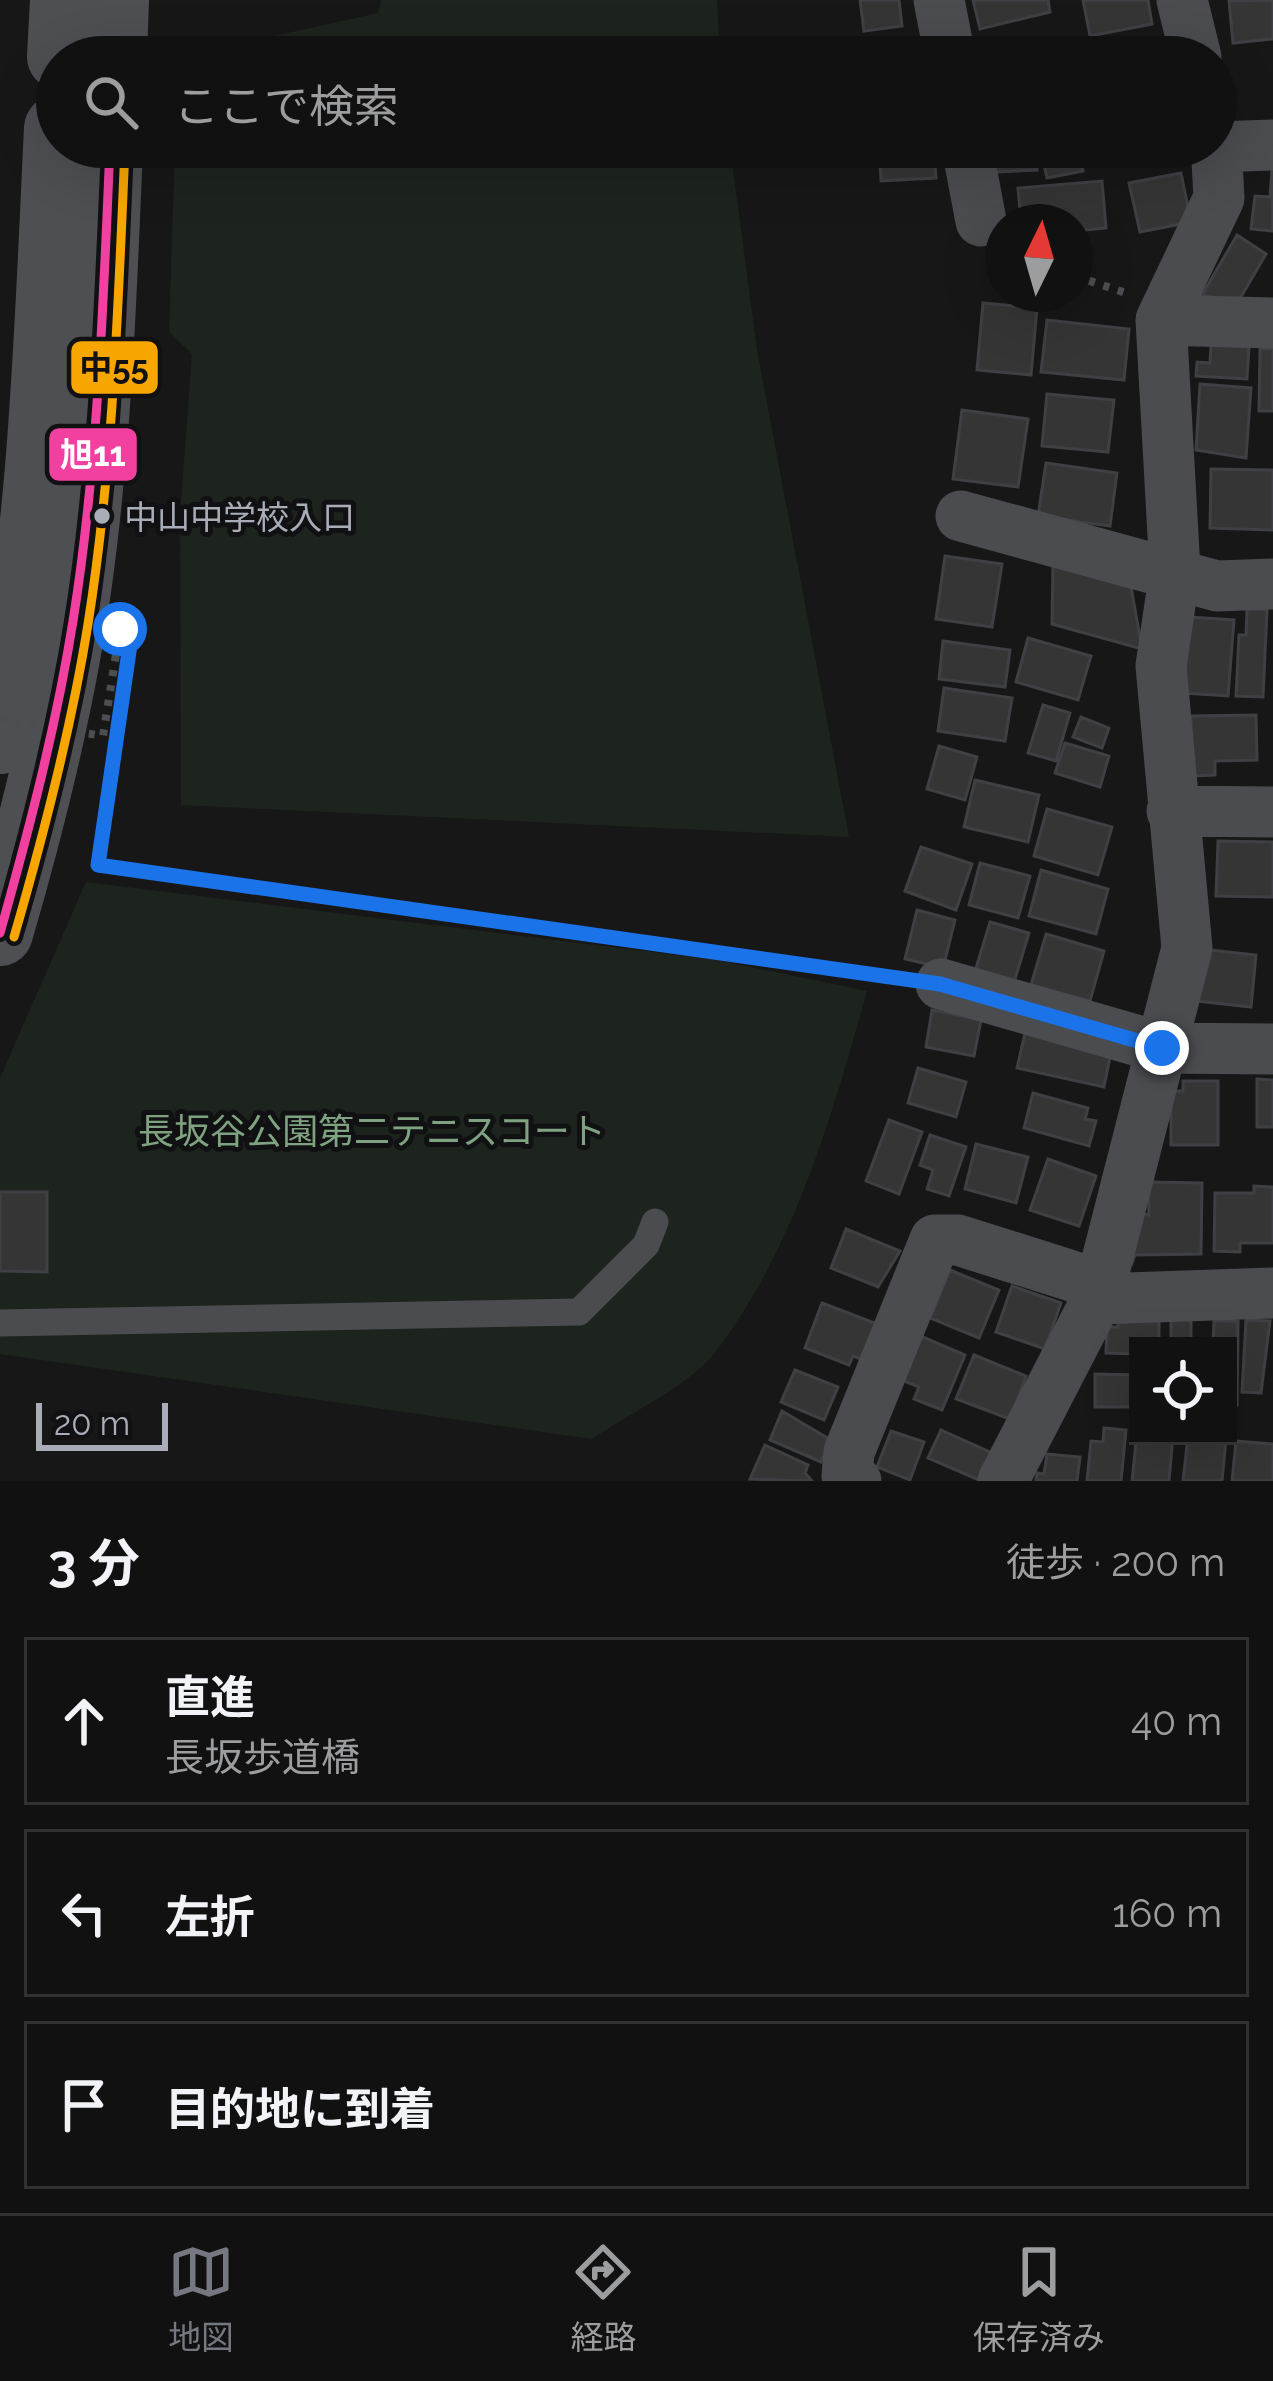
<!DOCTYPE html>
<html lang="ja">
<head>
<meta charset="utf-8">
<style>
	:root { --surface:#111; --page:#1a1a1a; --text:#f1f3f6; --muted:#9c9d9f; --line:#303131; --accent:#757880 }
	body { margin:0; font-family:Raleway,"Noto Sans JP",sans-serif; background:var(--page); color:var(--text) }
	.controls { position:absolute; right:36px; bottom:36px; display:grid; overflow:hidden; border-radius:0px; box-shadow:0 12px 48px #0002 }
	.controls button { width:108px; height:108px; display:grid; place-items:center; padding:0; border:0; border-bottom:3px solid var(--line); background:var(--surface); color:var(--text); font:60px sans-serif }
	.compass { position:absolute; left:985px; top:204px; width:108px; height:108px; border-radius:50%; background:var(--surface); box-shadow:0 12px 48px #0002; rotate:5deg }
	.scale { position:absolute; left:36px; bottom:30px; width:132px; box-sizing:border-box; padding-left:12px; border:6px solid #a8adb8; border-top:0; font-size:33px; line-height:42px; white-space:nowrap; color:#a8adb8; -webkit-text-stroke:9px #111113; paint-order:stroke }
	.stop { position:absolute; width:36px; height:36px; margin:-27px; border:9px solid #1a73e8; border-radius:50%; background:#fff }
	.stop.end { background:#1a73e8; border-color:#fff; box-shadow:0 3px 12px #0008 }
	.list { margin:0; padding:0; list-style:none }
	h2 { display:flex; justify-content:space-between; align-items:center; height:156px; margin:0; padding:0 48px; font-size:51px }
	h2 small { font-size:39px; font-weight:400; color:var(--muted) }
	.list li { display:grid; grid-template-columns:78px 1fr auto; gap:36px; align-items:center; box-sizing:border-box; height:168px; margin:0 24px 24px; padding:0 24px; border:3px solid var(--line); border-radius:0px }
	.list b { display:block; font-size:45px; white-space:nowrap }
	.list p { margin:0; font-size:39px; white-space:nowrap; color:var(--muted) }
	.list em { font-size:39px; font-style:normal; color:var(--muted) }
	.icon { flex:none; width:66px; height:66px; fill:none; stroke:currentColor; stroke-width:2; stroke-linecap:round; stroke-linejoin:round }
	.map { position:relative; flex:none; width:1273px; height:1481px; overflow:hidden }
	.search { position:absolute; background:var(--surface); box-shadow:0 12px 48px #0002; left:36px; right:36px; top:36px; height:132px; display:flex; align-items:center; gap:30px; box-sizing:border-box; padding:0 42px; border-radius:66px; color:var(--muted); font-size:45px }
	.sheet { height:732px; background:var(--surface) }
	nav { display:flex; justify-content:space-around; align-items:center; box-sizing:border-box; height:168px; border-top:3px solid var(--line); background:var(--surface); font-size:33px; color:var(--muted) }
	nav a { display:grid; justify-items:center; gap:6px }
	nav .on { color:var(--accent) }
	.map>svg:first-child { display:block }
	.green { fill:#1d241e }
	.building { fill:#353536; stroke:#3f4043; stroke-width:3 }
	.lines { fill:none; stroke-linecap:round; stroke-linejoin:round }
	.path { stroke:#4d4e52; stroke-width:8; stroke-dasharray:6 9; stroke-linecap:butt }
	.service { stroke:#4b4c50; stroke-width:27 }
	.minor { stroke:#4b4c50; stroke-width:51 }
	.primary { stroke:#4d4f52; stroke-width:66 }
	.path-bridge { stroke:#4d4e52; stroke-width:8; stroke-dasharray:6 9; stroke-linecap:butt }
	.bus-1-casing { stroke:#111113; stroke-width:18 }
	.bus-2-casing { stroke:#111113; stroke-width:18 }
	.bus-1 { stroke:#f240a1; stroke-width:9 }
	.bus-2 { stroke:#f7a600; stroke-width:9 }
	.route { stroke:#1a73e8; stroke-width:15 }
	.bus-dot { fill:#a8adb8; stroke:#111113; stroke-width:4.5 }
	.labels { text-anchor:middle; stroke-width:10; stroke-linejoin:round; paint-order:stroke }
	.bus-label { font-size:33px; fill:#a8adb8; stroke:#111113; text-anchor:start }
	.park-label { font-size:36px; fill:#7fa381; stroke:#111113 }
	.line-badge { stroke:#111113; stroke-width:4.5 }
	.badge-label { font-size:33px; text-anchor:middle; font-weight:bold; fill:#fff }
	.pale-badge-label { font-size:33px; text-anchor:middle; font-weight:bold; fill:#111 }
</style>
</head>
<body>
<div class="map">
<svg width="1273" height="1481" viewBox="0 0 1273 1481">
	<rect width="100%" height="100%" fill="#171717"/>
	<path class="green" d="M381,0H717L720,57H179L378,13Z
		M175,147H730L757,350L849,837L181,805L180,515L192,354L169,332Z
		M86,882L717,960L867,991C832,1116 794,1251 713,1355C690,1384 624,1417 592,1439L0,1354V1078Z"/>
	<path class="building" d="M860,0H899L902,26L864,31Z
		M973,0H1048L1050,12L980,29Z
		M1083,0H1148L1152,24L1090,36Z
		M1273,0V39L1233,43L1229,1Z
		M1156,38L1161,57H1090L1089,54Z
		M879,147H934L936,178L881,181Z
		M977,147H1036L1037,170L978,173Z
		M1040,147H1079L1083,171L1047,178Z
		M1102,147H1174L1105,161Z
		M1272,169L1273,231L1251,229L1255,196L1270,197Z
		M1181,173L1191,222L1140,232L1129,183Z
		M1102,181L1106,228L1075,231V222H1021L1018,188Z
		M1237,235L1266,254L1238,302L1202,295Z
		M983,303L1037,308L1031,375L977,370Z
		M1047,320L1129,329L1124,380L1041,372Z
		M1211,344L1249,347L1247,379L1196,376L1197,362L1210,363Z
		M1260,349H1273V411H1259Z
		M1200,384L1251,388L1246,458L1196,450Z
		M1047,394L1114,400L1108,452L1042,446Z
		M962,410L1028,419L1018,487L953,479Z
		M1046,463L1117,473L1110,526L1038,516Z
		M1211,469L1273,470V530L1210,528Z
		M945,556L1002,564L992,627L936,619Z
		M1053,562L1130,581L1142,649L1052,624Z
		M1247,609L1267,610L1263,697L1236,696L1239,635H1246Z
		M1189,617L1234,620L1228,696L1184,693Z
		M1028,638L1091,656L1078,700L1016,682Z
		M943,641L1010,650L1005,687L939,679Z
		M944,688L1012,698L1005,741L938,731Z
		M1043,705L1070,713L1056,761L1028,753Z
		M1256,715L1257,760L1215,761V775L1192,776L1191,716Z
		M1081,717L1109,728L1102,748L1073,737Z
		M1065,743L1109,756L1100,787L1055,773Z
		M939,746L977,757L965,800L927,789Z
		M975,780L1039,795L1028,842L964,827Z
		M1047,809L1112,827L1098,875L1034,856Z
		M1218,841L1273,842V897L1216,896Z
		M921,847L972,864L956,910L905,891Z
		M980,863L1030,876L1018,918L969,905Z
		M1041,870L1108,889L1096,934L1029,916Z
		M917,910L955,920L943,968L905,959Z
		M990,922L1029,933L1012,989L973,978Z
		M1046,934L1104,951L1090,1001L1031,985Z
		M1201,949L1256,955L1251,1007L1196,1001Z
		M932,1010L981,1020L974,1056L926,1047Z
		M1025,1033L1111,1052L1104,1087L1017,1068Z
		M918,1068L966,1082L956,1117L908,1103Z
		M1257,1079L1273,1080V1127H1257Z
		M1183,1081H1218V1145H1171V1091H1183Z
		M1033,1093L1088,1108L1085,1119L1096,1121L1089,1146L1024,1128Z
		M889,1120L922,1132L899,1194L866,1181Z
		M930,1135L966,1147L949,1196L927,1189L933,1170L920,1165Z
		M976,1144L1028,1157L1016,1203L965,1189Z
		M1048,1159L1096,1176L1079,1226L1030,1210Z
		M1148,1182L1202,1183L1201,1254L1135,1255L1131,1266L1135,1213L1149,1215Z
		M1254,1186L1273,1187V1243H1240V1252L1214,1251L1215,1193H1254Z
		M0,1192H47V1272L0,1271Z
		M846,1229L900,1251L878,1287L831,1268Z
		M950,1270L999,1290L979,1338L930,1318Z
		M1012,1286L1061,1303L1045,1349L996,1332Z
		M822,1303L880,1325L866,1361L853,1356L849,1365L805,1348Z
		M1171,1318H1191V1346H1171Z
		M1118,1319H1159V1346H1138V1354L1106,1353L1107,1327H1118Z
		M1246,1320L1270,1321L1261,1393L1242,1392Z
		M1214,1321H1238L1237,1405H1228V1346H1213Z
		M918,1335L965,1355L942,1410L914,1399L919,1387L899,1379Z
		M974,1355L1026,1376L1010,1419L956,1399Z
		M795,1370L838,1387L824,1420L781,1402Z
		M1095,1374L1138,1375V1407H1095Z
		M782,1411L831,1440L821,1462L770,1440Z
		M1104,1428L1126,1430L1121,1481H1087L1091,1441L1103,1442Z
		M941,1430L992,1453L979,1480L928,1458Z
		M891,1431L924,1442L910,1480L877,1467Z
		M1137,1432L1173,1436L1169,1481H1132Z
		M1188,1436L1226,1439L1222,1481H1183Z
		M1236,1441L1273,1444V1481H1232Z
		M765,1445L808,1465L805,1473L812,1481L750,1479Z
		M1047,1454L1080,1457L1077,1481H1036L1037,1473L1044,1474Z"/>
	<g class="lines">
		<path class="path" d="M1075,276L1126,293
			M105,822L98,865L898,978"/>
		<path class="service" d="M0,1323L579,1312L646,1245L655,1222"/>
		<path class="minor" d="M939,0L950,57
			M1182,0L1196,57
			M967,147L981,221
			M1217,147L1273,145
			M1161,320L1273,323
			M961,516L1217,586L1273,584
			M1172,811L1273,812
			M941,984L1163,1048L1273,1049
			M1097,1299L1273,1293
			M856,1481L847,1476L849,1452L935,1240H958L1097,1284
			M1003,1481L1097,1299L1187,948L1161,666L1175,571L1161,320L1219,198L1216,142"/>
		<path class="primary" d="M60,57L63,0
			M114,57L116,0
			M0,741C42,539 47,334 57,128
			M0,933C34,817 64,697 80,576C99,434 104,290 110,147"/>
		<path class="path-bridge" d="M0,719L103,736L120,629L132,631L105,822"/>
		<defs>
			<path id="bus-1" d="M0,933C29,830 56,727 73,621C98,465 103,305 110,147"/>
			<path id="bus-2" d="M14,937C44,834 71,730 88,624C113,467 118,307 125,148"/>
		</defs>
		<use href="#bus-1" class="bus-1-casing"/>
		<use href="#bus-2" class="bus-2-casing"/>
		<use href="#bus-1" class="bus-1"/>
		<use href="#bus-2" class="bus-2"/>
	</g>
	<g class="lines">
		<path class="route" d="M120,629L132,631L98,865L940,984L1162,1048"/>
	</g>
	<circle class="bus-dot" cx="102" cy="516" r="10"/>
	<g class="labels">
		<g class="bus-label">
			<text x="124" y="529">中山中学校入口</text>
		</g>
		<g class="park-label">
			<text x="372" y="1144">長坂谷公園第二テニスコート</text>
		</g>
	</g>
	<g class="line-badge">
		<rect x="69" y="339" width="91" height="57" rx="12" fill="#f7a600"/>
		<rect x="47" y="426" width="92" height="57" rx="12" fill="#f240a1"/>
	</g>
	<g class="badge-label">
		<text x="93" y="466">旭11</text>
	</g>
	<g class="pale-badge-label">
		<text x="114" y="379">中55</text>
	</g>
</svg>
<div class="controls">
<button><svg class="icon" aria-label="locate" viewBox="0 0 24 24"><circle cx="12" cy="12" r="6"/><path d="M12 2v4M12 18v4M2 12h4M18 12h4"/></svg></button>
</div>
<svg class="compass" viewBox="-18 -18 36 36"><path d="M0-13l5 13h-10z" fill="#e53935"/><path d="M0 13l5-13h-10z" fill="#9c9d9f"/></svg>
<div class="scale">20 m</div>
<div class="stop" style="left:120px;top:629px"></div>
<div class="stop end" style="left:1162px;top:1048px"></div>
<div class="search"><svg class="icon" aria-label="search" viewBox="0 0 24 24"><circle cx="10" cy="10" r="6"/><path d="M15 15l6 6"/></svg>ここで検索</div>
</div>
<section class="sheet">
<h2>3 分<small>徒歩 · 200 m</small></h2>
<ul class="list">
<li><svg class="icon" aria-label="ahead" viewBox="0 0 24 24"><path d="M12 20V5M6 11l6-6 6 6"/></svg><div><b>直進</b><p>長坂歩道橋</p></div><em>40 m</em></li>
<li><svg class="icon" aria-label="left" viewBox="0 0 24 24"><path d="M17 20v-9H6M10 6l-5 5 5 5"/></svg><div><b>左折</b></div><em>160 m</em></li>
<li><svg class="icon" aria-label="arrive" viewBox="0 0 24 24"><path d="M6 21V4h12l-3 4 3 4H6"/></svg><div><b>目的地に到着</b></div></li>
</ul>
</section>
<nav>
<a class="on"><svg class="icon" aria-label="map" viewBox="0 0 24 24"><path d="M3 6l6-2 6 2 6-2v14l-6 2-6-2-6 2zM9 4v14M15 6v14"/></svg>地図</a>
<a><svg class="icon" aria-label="directions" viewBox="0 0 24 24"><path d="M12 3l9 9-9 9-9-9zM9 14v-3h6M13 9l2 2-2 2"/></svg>経路</a>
<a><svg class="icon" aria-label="saved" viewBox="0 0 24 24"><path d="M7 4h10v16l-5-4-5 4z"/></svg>保存済み</a>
</nav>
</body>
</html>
